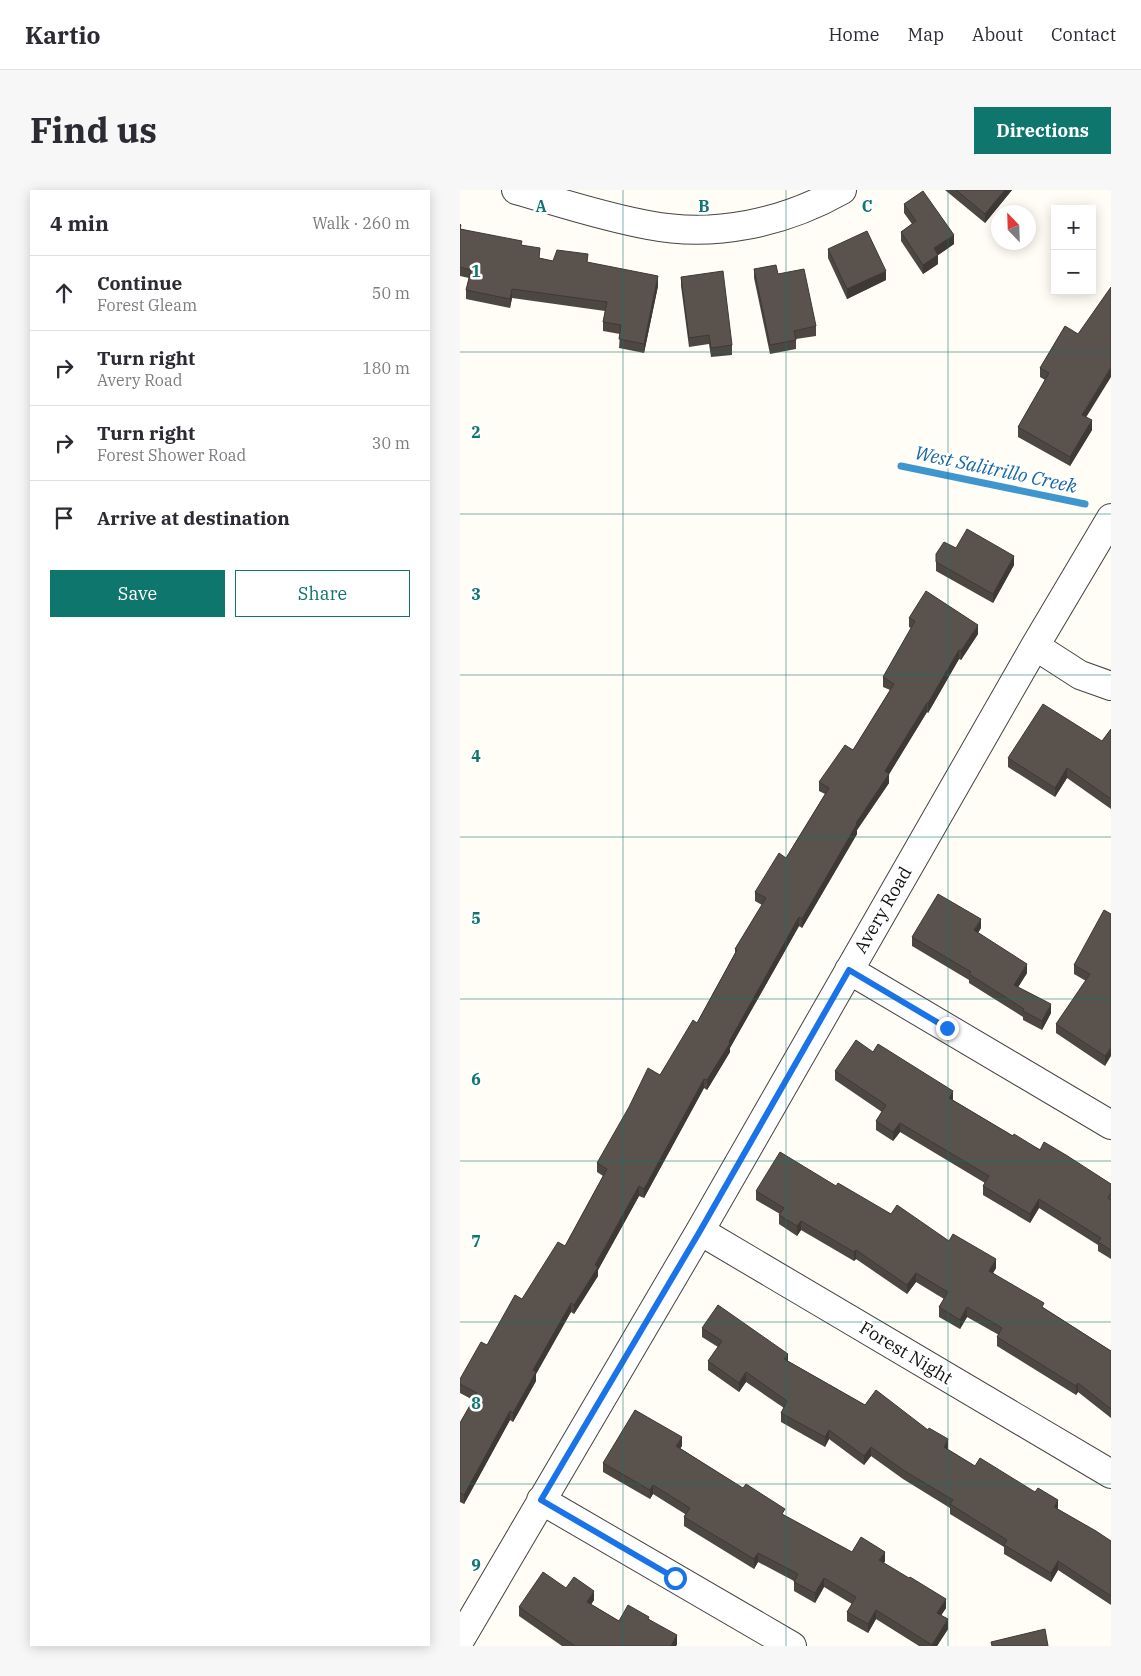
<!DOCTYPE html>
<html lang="en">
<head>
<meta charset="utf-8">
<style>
	:root { --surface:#fff; --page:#f7f7f7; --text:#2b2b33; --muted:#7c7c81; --line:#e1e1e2; --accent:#0f766e }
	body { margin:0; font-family:"IBM Plex Serif",serif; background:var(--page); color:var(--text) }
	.controls { position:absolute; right:15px; top:15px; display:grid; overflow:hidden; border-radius:0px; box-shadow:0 2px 12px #0003 }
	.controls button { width:45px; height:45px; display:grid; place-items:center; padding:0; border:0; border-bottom:1px solid var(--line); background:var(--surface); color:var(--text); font:25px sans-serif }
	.compass { position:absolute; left:531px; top:15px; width:45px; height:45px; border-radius:50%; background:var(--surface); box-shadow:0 2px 12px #0003; rotate:337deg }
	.stop { position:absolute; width:15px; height:15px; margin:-11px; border:4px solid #1a73e8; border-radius:50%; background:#fff }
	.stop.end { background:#1a73e8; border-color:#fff; box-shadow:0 1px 5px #0008 }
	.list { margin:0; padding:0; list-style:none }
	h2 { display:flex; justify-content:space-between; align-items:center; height:65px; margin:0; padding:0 20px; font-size:21px }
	h2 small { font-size:16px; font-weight:400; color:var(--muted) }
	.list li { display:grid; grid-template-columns:32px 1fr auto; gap:15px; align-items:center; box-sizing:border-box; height:75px; padding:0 20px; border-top:1px solid var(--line) }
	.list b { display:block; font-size:19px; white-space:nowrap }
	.list p { margin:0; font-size:16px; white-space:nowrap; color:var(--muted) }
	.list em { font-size:16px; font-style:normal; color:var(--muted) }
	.actions { display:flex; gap:10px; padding:15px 20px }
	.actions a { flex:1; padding:11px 0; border:1px solid var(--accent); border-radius:0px; text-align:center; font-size:18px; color:var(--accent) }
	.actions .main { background:var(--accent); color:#fff }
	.icon { flex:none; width:28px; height:28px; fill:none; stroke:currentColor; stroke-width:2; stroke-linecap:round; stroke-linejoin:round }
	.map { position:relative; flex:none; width:651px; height:1456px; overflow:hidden; border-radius:0px }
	header { display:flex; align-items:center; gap:30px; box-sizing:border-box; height:70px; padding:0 25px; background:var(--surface); border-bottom:1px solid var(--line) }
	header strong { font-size:24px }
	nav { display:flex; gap:28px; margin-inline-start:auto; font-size:18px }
	.intro { display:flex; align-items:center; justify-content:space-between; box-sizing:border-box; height:120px; padding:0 30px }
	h1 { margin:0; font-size:35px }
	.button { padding:12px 22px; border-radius:0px; background:var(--accent); color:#fff; font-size:18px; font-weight:700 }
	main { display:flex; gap:30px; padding:0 30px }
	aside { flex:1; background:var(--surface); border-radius:0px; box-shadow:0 2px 12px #0003 }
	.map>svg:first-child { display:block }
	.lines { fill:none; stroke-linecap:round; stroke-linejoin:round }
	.stream { stroke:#3f96cf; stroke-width:7 }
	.minor-casing { stroke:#444; stroke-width:30 }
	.minor { stroke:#fff; stroke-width:28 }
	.wall { fill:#4d4742 }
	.shaded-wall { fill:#3f3936 }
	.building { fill:#5a524d; stroke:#3f3936 }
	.route { stroke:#1a73e8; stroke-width:6 }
	.grid { fill:none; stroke:#0f766e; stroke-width:1; stroke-opacity:0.55 }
	.labels { text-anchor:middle; stroke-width:5; stroke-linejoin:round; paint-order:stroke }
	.street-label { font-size:18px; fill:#111; stroke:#fff }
	.water-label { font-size:19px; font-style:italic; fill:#1768a6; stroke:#fff }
	.grid-label { font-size:16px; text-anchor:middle; font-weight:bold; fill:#0f766e; stroke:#fff; stroke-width:5; stroke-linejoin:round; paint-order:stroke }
</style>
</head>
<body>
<header>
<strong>Kartio</strong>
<nav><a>Home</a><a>Map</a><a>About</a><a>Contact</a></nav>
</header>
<div class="intro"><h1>Find us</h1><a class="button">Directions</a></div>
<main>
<aside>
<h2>4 min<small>Walk · 260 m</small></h2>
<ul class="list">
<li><svg class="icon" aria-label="ahead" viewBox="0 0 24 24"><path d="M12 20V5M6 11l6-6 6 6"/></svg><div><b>Continue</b><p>Forest Gleam</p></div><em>50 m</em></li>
<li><svg class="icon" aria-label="right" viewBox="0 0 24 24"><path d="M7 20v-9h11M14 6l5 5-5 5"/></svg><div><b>Turn right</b><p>Avery Road</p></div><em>180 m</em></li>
<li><svg class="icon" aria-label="right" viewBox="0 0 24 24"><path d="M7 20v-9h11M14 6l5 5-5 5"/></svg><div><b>Turn right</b><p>Forest Shower Road</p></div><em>30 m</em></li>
<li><svg class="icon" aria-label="arrive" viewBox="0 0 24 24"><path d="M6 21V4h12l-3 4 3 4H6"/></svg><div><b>Arrive at destination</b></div></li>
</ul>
<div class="actions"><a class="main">Save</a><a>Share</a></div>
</aside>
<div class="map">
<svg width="651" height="1456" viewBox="0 0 651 1456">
	<rect width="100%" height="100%" fill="#fffdf5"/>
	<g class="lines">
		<path class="stream" d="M441,276L625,314"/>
		<defs>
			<path id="minor" d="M56,0C99,12 143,27 188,35C254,48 324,33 382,0
				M575,456L620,485L651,496
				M389,780L651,935
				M240,1041L651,1284
				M81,1310L332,1456
				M0,1450L240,1041L575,456L651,328"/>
		</defs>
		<use href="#minor" class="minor-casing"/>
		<use href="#minor" class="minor"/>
	</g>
	<path class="wall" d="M485,0H552L525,33Z
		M444,14L494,54L478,65V74L463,84L441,51V42L452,34L444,23Z
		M0,34L1,39L62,55L80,68L93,71L128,73L198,96L184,163L159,158L160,144L143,141V132L145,121L52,108L50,118L6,109V100L9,88L0,86Z
		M368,59L426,90L387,109L368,68Z
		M294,79L318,84L356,136V146L336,149V159L310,164L294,88Z
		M221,87L272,155V165L251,167L249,154L229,157L221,96Z
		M605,136L626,227L632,240L610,276L558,247V237L585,190L580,187V178Z
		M496,358L554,375L533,413L476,381V364Z
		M449,428L518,444L501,470L499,469L468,523L467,522L429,584V593L397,640V644L342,738L339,736L270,858V862L247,900L244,898L184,1008L179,1006L138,1080V1086L114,1124L111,1122L76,1184V1191L53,1232L50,1230L4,1314L0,1312V1233L13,1210L0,1203V1189L105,1056L143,986L137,982V973L237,833L275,763V759L302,715L295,711V702L326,668L365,604L359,601V592L393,560L430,500L423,497V487L451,438L449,437Z
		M651,539V619L607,588L595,607L548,577V568L642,551Z
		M651,724L645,876L596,843V834L626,791L614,784V775Z
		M521,738L518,743L567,783L558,797L591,823L582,840L563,830V827L509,793V790L452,756V747Z
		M413,862L553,946L651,994V1069L638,1061V1055L579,1018L570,1033L523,1005V996L525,993L440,942L433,951L416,940V931L422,922L375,890V881Z
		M376,996L431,1024L489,1051L536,1078L533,1083L584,1118L651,1161V1228L618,1202L616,1205L537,1156V1147L539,1145L507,1127L500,1139L479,1127V1117L484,1109L456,1092L447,1104L396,1069L394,1071L341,1040L337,1046L319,1034V1025L320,1024L296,1010V1001Z
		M242,1138L328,1171L405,1215L488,1259V1260L515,1276L598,1319L651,1351V1415L598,1380L591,1392L544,1364V1357L490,1324V1318L443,1289L411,1266L404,1275L369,1249L365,1257L321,1232V1223L324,1218L286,1192L279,1202L248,1180V1171L258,1157L242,1147Z
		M222,1256L220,1258L325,1326L392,1362L425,1371L424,1373L486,1418L481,1425L488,1439L477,1456H459L416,1429L408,1443L387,1431V1422L392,1414L364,1397L355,1413L334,1401V1391L298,1372L294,1379L224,1336V1327L225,1324L193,1304L190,1309L143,1282V1273Z
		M106,1398L134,1410L131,1414L159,1431L189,1429L217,1454L216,1456H102L59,1426V1417Z"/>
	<path class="shaded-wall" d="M545,0H552L525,33V24Z
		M494,45V54L474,68V58Z
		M478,65V74L463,84V75Z
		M426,81V90L387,109V99Z
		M198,86V96L184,163V154Z
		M52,99V108L50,118V109Z
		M651,177V187L622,234V225Z
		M632,230V240L610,276V267Z
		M554,366V375L533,413V404Z
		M518,435V444L501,470V461Z
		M499,460V469L468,523V513Z
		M467,513V522L425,591V581Z
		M607,578V588L595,607V598Z
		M429,584V593L397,640V644L342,738V729L396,633Z
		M339,727V736L270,858V862L247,900V890Z
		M521,729V738L514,749V740Z
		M567,774V783L554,804V795Z
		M591,814V823L582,840V831Z
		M651,857V866L645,876V866Z
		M244,889V898L184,1008V999Z
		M493,901V910L489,917V908Z
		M440,933V942L433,951V942Z
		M179,996V1006L138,1080V1086L114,1124V1115Z
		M579,1009V1018L570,1033V1024Z
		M341,1031V1040L337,1046V1036Z
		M396,1060V1069L394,1071V1062Z
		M536,1069V1078L529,1090V1081Z
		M456,1083V1092L447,1104V1095Z
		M111,1113V1122L76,1184V1191L53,1232V1223L73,1180Z
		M507,1117V1127L500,1139V1130Z
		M328,1164V1173L324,1169Z
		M286,1182V1192L279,1202V1193Z
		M618,1193V1202L616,1205V1196Z
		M50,1221V1230L4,1314V1305Z
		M369,1240V1249L365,1257V1247Z
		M222,1247V1256L216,1265V1256Z
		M488,1249V1259L484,1266V1257Z
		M411,1257V1266L404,1275V1266Z
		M193,1295V1304L190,1309V1300Z
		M598,1310V1319L594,1317Z
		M425,1362V1371L419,1380V1370Z
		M298,1363V1372L294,1379V1369Z
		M598,1371V1380L591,1392V1383Z
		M364,1388V1397L355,1413V1403Z
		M134,1401V1410L127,1421V1412Z
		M486,1409V1418L477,1432V1423Z
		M416,1420V1429L408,1443V1434Z
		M488,1429V1439L477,1456H472Z
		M217,1445V1454L216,1456H211Z"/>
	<path class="building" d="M496,0H545L525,24Z
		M463,1L494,45L474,58L478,65L463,75L441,42L456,31L444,14Z
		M0,34L1,35L0,39L62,51L61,55L80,58L79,68L93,71L97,60L128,64L127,72L198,86L184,154L159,149L161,135L143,132L147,112L52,99L50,109L6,100L11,80L0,77Z
		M407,41L426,81L387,99L368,59Z
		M316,75L318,84L344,79L356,136L334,141L336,150L310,155L294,79Z
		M263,81L272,155L251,158L249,145L229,148L221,87Z
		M651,97V177L622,225L632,230L610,267L558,237L589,183L580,178L605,136L618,144Z
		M507,339L554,366L533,404L476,372V364L484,352L496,358Z
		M466,401L518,435L501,461L499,460L468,513H467L425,581L429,584L396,633L397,634L342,729L339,727L269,852L270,853L247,890L244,889L184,999L179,996L135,1075L138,1077L114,1115L111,1113L73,1180L76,1182L53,1223L50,1221L4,1305L0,1303V1233L17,1203L0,1194V1189L21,1152L27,1155L55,1105L62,1109L98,1052L105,1056L147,979L137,973L169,917L188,878L200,885L233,830L237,833L277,760L275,759L306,708L295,702L319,663L326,668L369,598L359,592L385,555L393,560L434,494L423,487L455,431L449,428Z
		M583,514L642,551L651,539V609L607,578L595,598L548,568Z
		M478,704L521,729L514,740L567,774L554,795L591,814L582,831L563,821L564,819L509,784L511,782L452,747Z
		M644,720L651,724V857L645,866L596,834L630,784L614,775Z
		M396,850L413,862L418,854L493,901L489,908L553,946L554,944L580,960L584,952L606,965L651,994V1003L648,1008L651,1010V1060L638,1052L641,1048L579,1009L570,1024L523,996L529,986L440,933L433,942L416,931L426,915L375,881Z
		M320,962L376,996L378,993L431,1024L437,1015L489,1051L493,1044L536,1069L529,1081L584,1113L582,1117L651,1161V1219L618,1193L616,1196L537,1147L542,1138L507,1117L500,1130L479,1117L488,1102L456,1083L447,1095L396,1060L394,1062L341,1031L337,1036L319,1025L324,1018L296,1001Z
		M258,1115L328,1164L324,1169L405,1215L416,1200L468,1240L469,1238L488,1249L484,1257L515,1276L520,1268L575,1302L578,1298L598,1310L594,1317L636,1341L651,1351V1406L598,1371L591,1383L544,1355L547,1350L490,1314L493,1310L443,1280L411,1257L404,1266L369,1240L365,1247L321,1223L327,1211L286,1182L279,1193L248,1171L262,1151L242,1138Z
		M175,1220L222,1247L216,1256L283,1298L286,1294L325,1319L322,1324L392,1362L401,1347L425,1362L419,1370L449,1388L450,1387L486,1409L477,1423L488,1429L472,1455L416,1420L408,1434L387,1422L396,1407L364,1388L355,1403L334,1392L338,1384L298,1363L294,1369L224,1327L230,1318L193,1295L190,1300L143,1273Z
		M83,1382L106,1398L114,1387L134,1401L127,1412L159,1431L168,1415L189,1427L188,1429L217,1445L211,1456H115L59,1417Z
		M585,1439L588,1456H532L531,1452Z"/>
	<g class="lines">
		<path class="route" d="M215,1388L81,1310L240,1041L389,780L487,838"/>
	</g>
	<path class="grid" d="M163,0V1456M326,0V1456M488,0V1456M0,162H651M0,324H651M0,485H651M0,647H651M0,809H651M0,971H651M0,1132H651M0,1294H651"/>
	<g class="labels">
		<g class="street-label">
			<text transform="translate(423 720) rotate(-60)" y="6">Avery Road</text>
			<text transform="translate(446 1163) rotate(31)" y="6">Forest Night</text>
		</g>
		<g class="water-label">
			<text transform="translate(536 279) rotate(12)" y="7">West Salitrillo Creek</text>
		</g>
	</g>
	<g class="grid-label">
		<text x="81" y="22">A</text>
		<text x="244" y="22">B</text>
		<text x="407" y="22">C</text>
		<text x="16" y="87">1</text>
		<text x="16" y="248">2</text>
		<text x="16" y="410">3</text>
		<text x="16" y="572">4</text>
		<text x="16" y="734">5</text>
		<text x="16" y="895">6</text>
		<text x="16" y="1057">7</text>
		<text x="16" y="1219">8</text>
		<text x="16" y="1381">9</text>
	</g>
</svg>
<div class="controls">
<button>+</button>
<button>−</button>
</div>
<svg class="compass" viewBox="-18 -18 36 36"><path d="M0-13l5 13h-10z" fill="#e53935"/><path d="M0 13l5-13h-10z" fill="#7c7c81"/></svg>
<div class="stop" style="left:215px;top:1388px"></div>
<div class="stop end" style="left:487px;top:838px"></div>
</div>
</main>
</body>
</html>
